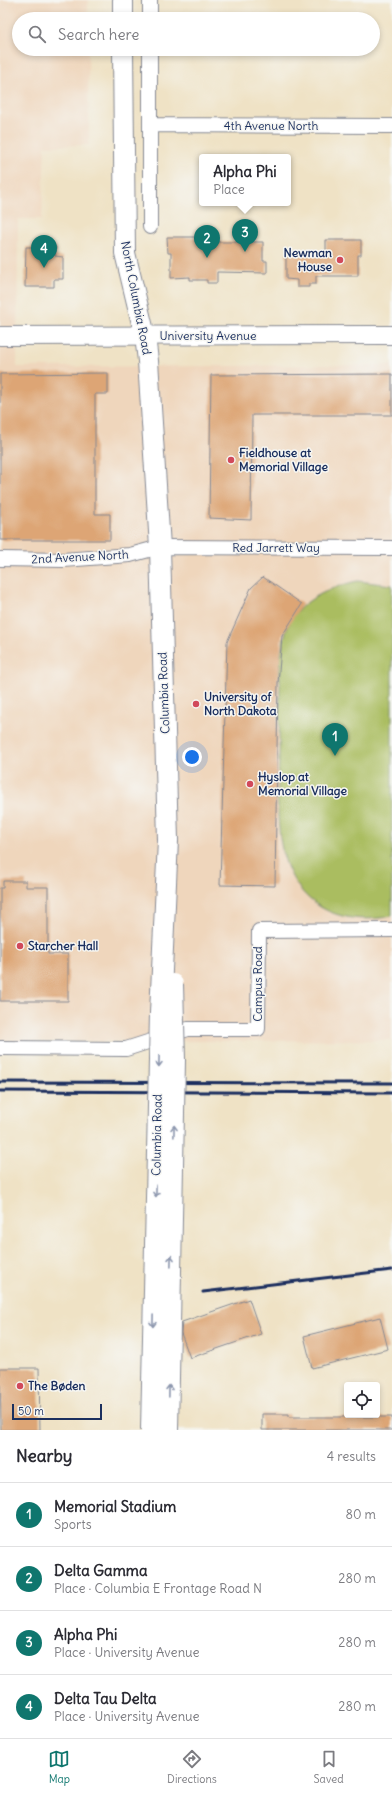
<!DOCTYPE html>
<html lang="en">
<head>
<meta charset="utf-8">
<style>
	:root { --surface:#fff; --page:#f7f7f7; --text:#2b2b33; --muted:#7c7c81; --line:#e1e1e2; --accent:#0f766e }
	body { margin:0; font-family:Delius,sans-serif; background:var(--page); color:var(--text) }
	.controls { position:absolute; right:12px; bottom:12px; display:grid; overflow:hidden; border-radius:4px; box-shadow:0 2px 6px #0003 }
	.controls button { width:36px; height:36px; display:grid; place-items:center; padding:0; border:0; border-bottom:1px solid var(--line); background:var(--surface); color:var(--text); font:20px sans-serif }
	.scale { position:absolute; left:12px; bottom:10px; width:90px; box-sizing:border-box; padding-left:4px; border:2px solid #1b2f5e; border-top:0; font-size:11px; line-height:14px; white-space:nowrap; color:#1b2f5e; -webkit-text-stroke:3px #f6f6f2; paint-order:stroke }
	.you { position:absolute; left:192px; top:757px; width:14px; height:14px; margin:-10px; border:3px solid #fff; border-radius:50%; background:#1a73e8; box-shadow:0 0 0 6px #1a73e833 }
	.badge { display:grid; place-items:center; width:26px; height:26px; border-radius:50%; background:var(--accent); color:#fff; font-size:13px; font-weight:700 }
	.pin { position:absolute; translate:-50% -33px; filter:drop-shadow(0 1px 2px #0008) }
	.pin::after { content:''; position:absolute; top:21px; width:14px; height:12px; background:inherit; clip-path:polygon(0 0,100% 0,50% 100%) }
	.popup { position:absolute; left:199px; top:154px; width:92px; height:52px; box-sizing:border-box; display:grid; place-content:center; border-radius:4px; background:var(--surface); filter:drop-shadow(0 1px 3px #0005); font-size:13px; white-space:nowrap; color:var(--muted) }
	.popup b { font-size:15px; color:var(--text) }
	.popup::after { content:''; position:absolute; left:50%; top:100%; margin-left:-8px; border:8px solid transparent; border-top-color:var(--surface) }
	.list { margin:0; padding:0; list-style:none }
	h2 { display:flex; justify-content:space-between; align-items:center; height:52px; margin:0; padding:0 16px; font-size:17px }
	h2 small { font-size:13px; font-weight:400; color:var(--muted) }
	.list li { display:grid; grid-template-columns:26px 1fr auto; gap:12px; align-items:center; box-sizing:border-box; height:64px; padding:0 16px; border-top:1px solid var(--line) }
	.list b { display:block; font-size:15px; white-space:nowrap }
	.list p { margin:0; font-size:13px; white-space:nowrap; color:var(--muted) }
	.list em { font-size:13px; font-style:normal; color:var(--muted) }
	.icon { flex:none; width:22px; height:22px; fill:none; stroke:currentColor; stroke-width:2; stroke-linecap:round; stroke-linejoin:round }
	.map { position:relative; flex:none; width:392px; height:1430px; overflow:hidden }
	.search { position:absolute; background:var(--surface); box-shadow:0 2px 6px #0003; left:12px; right:12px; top:12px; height:44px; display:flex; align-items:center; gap:10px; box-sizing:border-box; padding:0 14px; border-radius:22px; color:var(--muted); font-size:15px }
	.sheet { height:308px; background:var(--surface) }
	nav { display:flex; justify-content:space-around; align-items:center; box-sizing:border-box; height:56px; border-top:1px solid var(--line); background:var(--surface); font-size:11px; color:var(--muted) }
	nav a { display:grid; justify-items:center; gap:2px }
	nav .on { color:var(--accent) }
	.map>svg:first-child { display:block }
	.built { fill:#efd6bc }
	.green { fill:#aabd61; stroke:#627660 }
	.building { fill:#dda574 }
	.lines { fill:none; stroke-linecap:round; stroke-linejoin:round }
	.minor-casing { stroke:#858892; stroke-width:16 }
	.tertiary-casing { stroke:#858892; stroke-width:20 }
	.secondary-casing { stroke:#858892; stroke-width:22 }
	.minor { stroke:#fff; stroke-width:14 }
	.tertiary { stroke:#fff; stroke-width:18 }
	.secondary { stroke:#fff; stroke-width:20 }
	.rail { stroke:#1b2f5e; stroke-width:3 }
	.secondary-bridge-casing { stroke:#858892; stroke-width:22; stroke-linecap:butt }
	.secondary-bridge { stroke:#fff; stroke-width:20 }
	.oneway { stroke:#8d97ae }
	.poi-dot { fill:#d1495b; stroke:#f6f6f2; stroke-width:1.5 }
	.labels { text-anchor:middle; stroke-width:3; stroke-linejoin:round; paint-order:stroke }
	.street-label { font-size:12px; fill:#1b2f5e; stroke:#f6f6f2 }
	.poi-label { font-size:12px; font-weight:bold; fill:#1b2f5e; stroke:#f6f6f2; text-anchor:start }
</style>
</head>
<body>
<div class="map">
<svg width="392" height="1430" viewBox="0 0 392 1430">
	<rect width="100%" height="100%" fill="#f6f6f2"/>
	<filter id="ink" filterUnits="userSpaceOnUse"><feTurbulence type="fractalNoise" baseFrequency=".025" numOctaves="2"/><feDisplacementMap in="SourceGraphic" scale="8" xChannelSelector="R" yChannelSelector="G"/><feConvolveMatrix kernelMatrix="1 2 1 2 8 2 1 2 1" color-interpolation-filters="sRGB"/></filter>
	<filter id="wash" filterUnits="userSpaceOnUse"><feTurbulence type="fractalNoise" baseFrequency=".012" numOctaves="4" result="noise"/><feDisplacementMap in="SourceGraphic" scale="16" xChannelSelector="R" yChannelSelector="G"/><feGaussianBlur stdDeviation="0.9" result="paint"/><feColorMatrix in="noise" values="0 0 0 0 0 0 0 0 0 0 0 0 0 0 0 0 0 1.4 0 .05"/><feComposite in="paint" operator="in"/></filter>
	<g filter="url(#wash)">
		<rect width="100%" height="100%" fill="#efe2c5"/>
		<path class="built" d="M0,0H88V19H19V49H88L89,145L45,146L42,219H18L17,367L392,365V1040L0,1042Z"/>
		<path class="green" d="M358,581L392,585V916C336,928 291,902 281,844C276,816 278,787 279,759C279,727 280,695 280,662C282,647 285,627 295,614C308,597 337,585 358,581Z"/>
		<g id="blocks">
			<path class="building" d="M202,231H216V242H263V261H267V273L217,272V283H207V280H190V277L171,278V253H168L167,237H202Z
				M326,240H361V255H358V276H316V284H309V287H297V280L286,279V253H326Z
				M26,247H56L55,256L63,257V279H54V287H25Z
				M108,373V394H95V514H110V540H0V374Z
				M392,374V415H252L251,520L209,518L211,375Z
				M263,577L302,604L282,636L278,683L275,886L220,885L227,642L251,588Z
				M3,881H26V887H48V954H68V1001H0V888H3Z
				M249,1299L261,1334L190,1358L181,1333L182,1322Z
				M380,1317L388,1349L312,1368L304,1336Z
				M0,1368H39L40,1430H1Z
				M262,1414H289V1417H392V1430H262Z"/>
		</g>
	</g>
	<g filter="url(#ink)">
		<use href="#blocks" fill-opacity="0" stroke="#858892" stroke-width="1"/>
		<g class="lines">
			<defs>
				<path id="minor" d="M150,0V19
					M150,49V227
					M150,125L392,126
					M0,559L63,560L130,555L160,547L392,548
					M0,1048L126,1049L188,1029H258L259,931L392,930"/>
				<path id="tertiary" d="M0,336L392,335"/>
				<path id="secondary" d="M123,0V19
					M123,49L125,253L145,336L148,361L160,547L168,840"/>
			</defs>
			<use href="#minor" class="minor-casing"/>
			<use href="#tertiary" class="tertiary-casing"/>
			<use href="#secondary" class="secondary-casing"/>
			<use href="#minor" class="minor"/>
			<use href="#tertiary" class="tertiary"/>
			<use href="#secondary" class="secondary"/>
			<path class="rail" d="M0,1082L392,1083
				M0,1091L392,1093
				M203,1292L392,1270"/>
			<defs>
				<path id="secondary-bridge" d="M151,1430L160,1013L168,840
					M168,1430L175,1060L173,984"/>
			</defs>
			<use href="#secondary-bridge" class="secondary-bridge-casing"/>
			<use href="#secondary-bridge" class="secondary-bridge"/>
		</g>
		<defs><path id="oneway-shaft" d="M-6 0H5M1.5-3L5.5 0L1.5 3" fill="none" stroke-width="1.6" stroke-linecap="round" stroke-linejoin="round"/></defs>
		<g class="oneway">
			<use href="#oneway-shaft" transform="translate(159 1061) rotate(91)"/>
			<use href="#oneway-shaft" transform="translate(174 1131) rotate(-89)"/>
			<use href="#oneway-shaft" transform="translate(156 1191) rotate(91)"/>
			<use href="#oneway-shaft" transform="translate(171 1261) rotate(-89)"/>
			<use href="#oneway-shaft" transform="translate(153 1321) rotate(91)"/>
			<use href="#oneway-shaft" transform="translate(169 1391) rotate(-89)"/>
		</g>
	</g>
	<g class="poi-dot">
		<circle cx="340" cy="260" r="4"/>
		<circle cx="231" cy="460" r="4"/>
		<circle cx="196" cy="704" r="4"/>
		<circle cx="250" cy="784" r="4"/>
		<circle cx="20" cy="946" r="4"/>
		<circle cx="20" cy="1386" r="4"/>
	</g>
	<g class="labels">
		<g class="street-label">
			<text x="271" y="130">4th Avenue North</text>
			<text transform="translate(136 298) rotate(79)" y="4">North Columbia Road</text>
			<text x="208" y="340">University Avenue</text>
			<text x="276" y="552">Red Jarrett Way</text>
			<text transform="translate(80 557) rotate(-3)" y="4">2nd Avenue North</text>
			<text transform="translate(164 693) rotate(-92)" y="4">Columbia Road</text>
			<text transform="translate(258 984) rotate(-90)" y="4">Campus Road</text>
			<text transform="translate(157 1135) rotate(-89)" y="4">Columbia Road</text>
		</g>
		<g class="poi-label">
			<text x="332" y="257" text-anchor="end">Newman<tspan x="332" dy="14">House</tspan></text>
			<text x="239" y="457">Fieldhouse at<tspan x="239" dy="14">Memorial Village</tspan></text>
			<text x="204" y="701">University of<tspan x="204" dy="14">North Dakota</tspan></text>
			<text x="258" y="781">Hyslop at<tspan x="258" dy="14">Memorial Village</tspan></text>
			<text x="28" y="950">Starcher Hall</text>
			<text x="28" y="1390">The Bøden</text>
		</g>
	</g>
</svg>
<div class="controls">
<button><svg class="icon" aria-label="locate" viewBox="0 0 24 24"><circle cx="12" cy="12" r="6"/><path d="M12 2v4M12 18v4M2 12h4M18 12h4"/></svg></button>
</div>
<div class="scale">50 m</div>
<div class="you"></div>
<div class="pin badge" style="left:335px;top:756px">1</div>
<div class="pin badge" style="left:207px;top:258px">2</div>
<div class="pin badge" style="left:245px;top:252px">3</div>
<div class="popup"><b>Alpha Phi</b>Place</div>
<div class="pin badge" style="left:44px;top:268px">4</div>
<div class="search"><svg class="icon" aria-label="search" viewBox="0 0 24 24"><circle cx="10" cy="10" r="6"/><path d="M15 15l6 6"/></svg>Search here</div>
</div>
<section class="sheet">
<h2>Nearby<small>4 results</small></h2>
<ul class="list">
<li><span class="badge">1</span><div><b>Memorial Stadium</b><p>Sports</p></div><em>80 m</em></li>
<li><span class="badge">2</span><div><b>Delta Gamma</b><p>Place · Columbia E Frontage Road N</p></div><em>280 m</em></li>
<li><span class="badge">3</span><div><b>Alpha Phi</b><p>Place · University Avenue</p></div><em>280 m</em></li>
<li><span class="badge">4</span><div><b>Delta Tau Delta</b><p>Place · University Avenue</p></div><em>280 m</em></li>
</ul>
</section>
<nav>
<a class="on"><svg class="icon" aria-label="map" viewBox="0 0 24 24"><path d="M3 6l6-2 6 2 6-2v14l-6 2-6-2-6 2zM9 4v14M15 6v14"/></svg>Map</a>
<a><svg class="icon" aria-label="directions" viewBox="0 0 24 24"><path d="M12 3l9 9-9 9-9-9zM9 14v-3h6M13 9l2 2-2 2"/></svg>Directions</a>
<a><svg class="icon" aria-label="saved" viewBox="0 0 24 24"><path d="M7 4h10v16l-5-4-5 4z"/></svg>Saved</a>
</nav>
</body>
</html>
